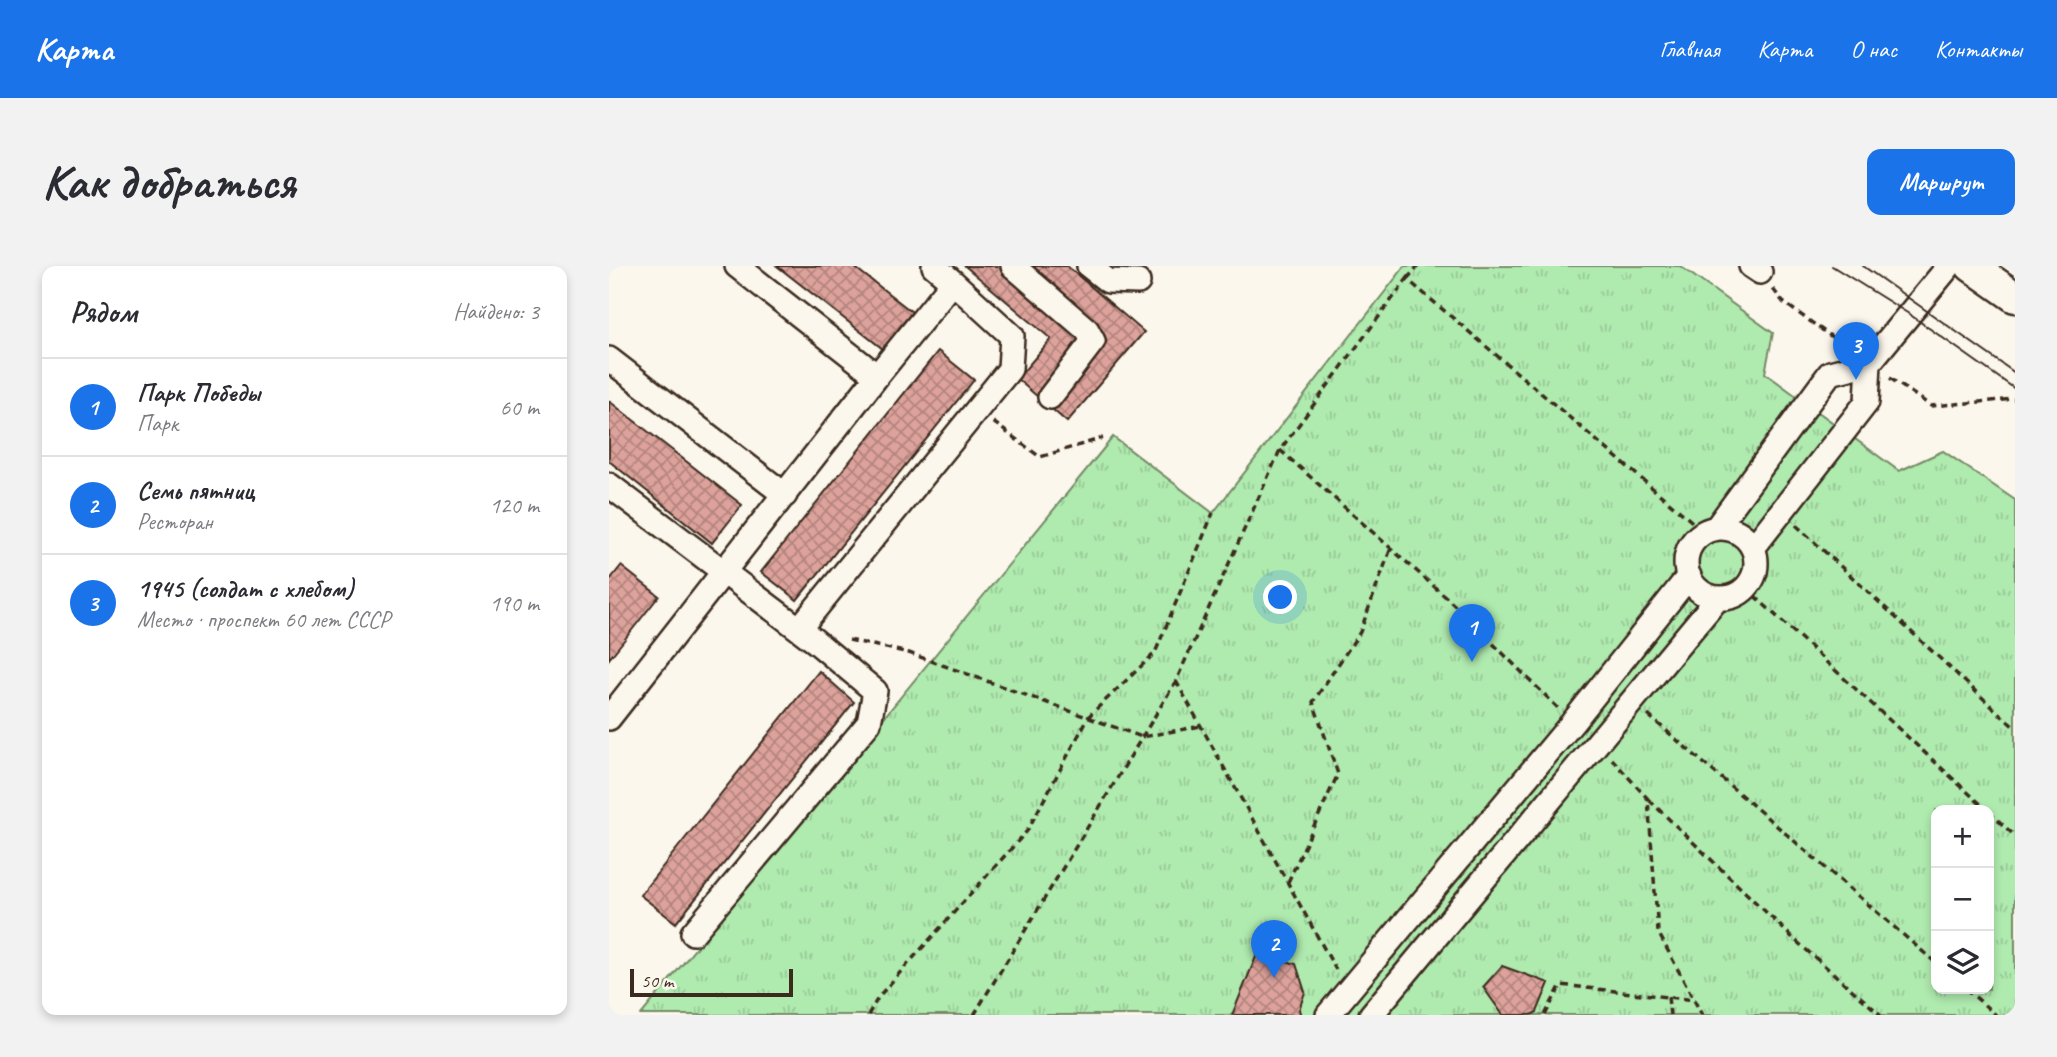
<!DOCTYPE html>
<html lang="ru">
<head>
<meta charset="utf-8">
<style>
	:root { --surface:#fff; --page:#f2f2f3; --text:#2b2b33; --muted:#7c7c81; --line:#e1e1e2; --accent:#1a73e8 }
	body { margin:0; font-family:Caveat,sans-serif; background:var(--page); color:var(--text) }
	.controls { position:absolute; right:21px; bottom:21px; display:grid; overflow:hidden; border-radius:14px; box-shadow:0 4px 10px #0003 }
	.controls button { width:63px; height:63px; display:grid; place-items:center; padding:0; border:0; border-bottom:2px solid var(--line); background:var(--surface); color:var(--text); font:35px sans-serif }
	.scale { position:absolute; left:21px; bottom:18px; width:163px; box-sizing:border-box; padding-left:7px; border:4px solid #3b2a1e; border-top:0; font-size:19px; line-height:24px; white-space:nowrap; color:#3b2a1e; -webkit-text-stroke:5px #fbf7ec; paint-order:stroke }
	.you { position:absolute; left:672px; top:332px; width:24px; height:24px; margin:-18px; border:5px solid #fff; border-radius:50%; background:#1a73e8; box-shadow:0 0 0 10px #1a73e833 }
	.badge { display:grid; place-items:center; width:46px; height:46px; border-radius:50%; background:var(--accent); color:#fff; font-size:23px; font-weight:700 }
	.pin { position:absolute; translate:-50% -58px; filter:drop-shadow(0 2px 4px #0008) }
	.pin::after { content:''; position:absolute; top:37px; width:24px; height:21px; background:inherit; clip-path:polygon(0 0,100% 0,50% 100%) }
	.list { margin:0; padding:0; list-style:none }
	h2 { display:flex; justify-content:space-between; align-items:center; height:91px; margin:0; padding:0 28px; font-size:30px }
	h2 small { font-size:23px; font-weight:400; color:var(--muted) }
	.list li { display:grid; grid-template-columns:46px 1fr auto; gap:21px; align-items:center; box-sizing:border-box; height:98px; padding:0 28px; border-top:2px solid var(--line) }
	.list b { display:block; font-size:26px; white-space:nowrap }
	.list p { margin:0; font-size:23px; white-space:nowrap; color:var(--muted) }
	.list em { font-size:23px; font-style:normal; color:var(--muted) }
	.icon { flex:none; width:38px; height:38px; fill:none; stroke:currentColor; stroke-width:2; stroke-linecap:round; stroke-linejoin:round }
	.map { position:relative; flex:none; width:1406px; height:749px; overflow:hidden; border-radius:14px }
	header { display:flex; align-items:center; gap:42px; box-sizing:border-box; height:98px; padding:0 35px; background:var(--accent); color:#fff }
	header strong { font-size:33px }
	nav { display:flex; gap:38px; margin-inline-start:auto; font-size:24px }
	.intro { display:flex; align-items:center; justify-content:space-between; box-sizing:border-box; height:168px; padding:0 42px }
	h1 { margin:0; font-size:49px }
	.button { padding:18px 32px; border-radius:14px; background:var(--accent); color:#fff; font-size:24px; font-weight:700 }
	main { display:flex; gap:42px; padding:0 42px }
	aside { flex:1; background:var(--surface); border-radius:14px; box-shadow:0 4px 10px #0003 }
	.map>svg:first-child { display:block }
	.park { fill:url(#park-tufts); stroke:#758a66; stroke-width:2; fill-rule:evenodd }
	.building { fill:url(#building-cross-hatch); stroke:#3b2a1e; stroke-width:2 }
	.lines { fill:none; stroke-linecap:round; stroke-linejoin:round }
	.minor-casing { stroke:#3b2a1e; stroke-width:28 }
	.major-casing { stroke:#3b2a1e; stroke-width:35 }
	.path { stroke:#3b2a1e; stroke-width:3.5; stroke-dasharray:7 5; stroke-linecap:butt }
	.minor { stroke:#fbf7ec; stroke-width:23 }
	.major { stroke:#fbf7ec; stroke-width:30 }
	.tram { stroke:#3b2a1e; stroke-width:2 }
</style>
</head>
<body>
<header>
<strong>Карта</strong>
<nav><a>Главная</a><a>Карта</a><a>О нас</a><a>Контакты</a></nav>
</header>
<div class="intro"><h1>Как добраться</h1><a class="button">Маршрут</a></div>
<main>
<aside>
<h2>Рядом<small>Найдено: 3</small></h2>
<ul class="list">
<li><span class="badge">1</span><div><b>Парк Победы</b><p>Парк</p></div><em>60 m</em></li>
<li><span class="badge">2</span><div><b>Семь пятниц</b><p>Ресторан</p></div><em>120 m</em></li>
<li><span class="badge">3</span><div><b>1945 (солдат с хлебом)</b><p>Место · проспект 60 лет СССР</p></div><em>190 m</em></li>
</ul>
</aside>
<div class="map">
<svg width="1406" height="749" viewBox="0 0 1406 749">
	<defs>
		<pattern id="park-tufts" width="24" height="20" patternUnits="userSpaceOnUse" patternTransform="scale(1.75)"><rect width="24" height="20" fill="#afeaaf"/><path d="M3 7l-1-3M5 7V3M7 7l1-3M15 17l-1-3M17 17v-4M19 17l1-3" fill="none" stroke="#97c996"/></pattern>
		<pattern id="building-cross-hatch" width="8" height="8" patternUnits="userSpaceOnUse" patternTransform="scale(1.75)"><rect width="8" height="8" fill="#dca29b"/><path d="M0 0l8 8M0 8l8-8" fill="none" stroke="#b4847e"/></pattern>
	</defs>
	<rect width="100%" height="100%" fill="#fbf7ec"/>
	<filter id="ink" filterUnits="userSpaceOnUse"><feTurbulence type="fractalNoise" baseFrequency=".0143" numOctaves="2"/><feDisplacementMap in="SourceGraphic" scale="14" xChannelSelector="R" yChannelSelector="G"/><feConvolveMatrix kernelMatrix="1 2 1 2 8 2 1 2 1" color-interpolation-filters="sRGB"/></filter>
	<g filter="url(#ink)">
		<path class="park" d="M796,0H1071L1164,67L1156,107L1290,205L1334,185L1406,234V749H32L504,171L604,247ZM1327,544H1380V723H1327Z"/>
		<path class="building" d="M168,0H244L303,46L274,83Z
			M356,0H458L535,66L458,156L408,113L442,73Z
			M329,85L365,114L188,334L152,306Z
			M0,135L133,239L103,277L0,195Z
			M12,300L50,330L0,393V315Z
			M210,405L245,436L67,657L31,629Z
			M649,686L687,698L696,726L690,744L692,749H623Z
			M893,700L940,717L928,746L922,749H894L874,721Z"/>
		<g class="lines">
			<defs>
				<path id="minor" d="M128,0L268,110L344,16L325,0
					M404,0L478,64L484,75L441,131
					M480,0L499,15L529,16
					M1142,0L1151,6
					M0,93L176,229
					M0,219L206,375L266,425L260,457L84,667
					M1108,261L1221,107L1260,97
					M1077 297a35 35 0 1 1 70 0a35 35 0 1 1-70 0Z
					M1144,282L1258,136L1260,97L1340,0
					M190,363L401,103L403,70L344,16
					M0,452L268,110
					M719,749L964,456L1080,310
					M762,749L1109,332"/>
				<path id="major" d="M1362,0L1406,31"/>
			</defs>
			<use href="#minor" class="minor-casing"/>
			<use href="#major" class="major-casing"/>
			<path class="path" d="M798,13L809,0
				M1164,23L1174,36L1237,81
				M1281,112L1322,140L1406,133
				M384,156L431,191L494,172
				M671,184L838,332L949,442
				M1187,259L1406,462
				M1137,322L1378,544
				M240,374L300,387L533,471L592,460
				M567,415L727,704
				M1039,449L1327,697
				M1003,493L1039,533L1049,666L1093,749
				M1040,534L1186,674L1272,749
				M1380,546L1406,570
				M679,616L729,508L704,436L751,366L782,282
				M1357,723L1387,749
				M1059,731L1061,749
				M259,749L270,730L418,565L480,450L546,387L604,247
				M365,749L567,415L671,184L798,13L1088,260
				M936,749L952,719L1086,734"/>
			<use href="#minor" class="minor"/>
			<use href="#major" class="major"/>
			<path class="tram" d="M1223,0L1300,48L1406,123
				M1254,0L1406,107"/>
		</g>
	</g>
</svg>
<div class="controls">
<button>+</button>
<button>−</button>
<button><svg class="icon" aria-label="layers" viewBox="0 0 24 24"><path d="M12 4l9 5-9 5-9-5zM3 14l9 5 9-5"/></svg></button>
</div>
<div class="scale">50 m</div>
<div class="you"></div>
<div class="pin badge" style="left:863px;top:396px">1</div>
<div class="pin badge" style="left:665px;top:712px">2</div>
<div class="pin badge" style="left:1247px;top:114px">3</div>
</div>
</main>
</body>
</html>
